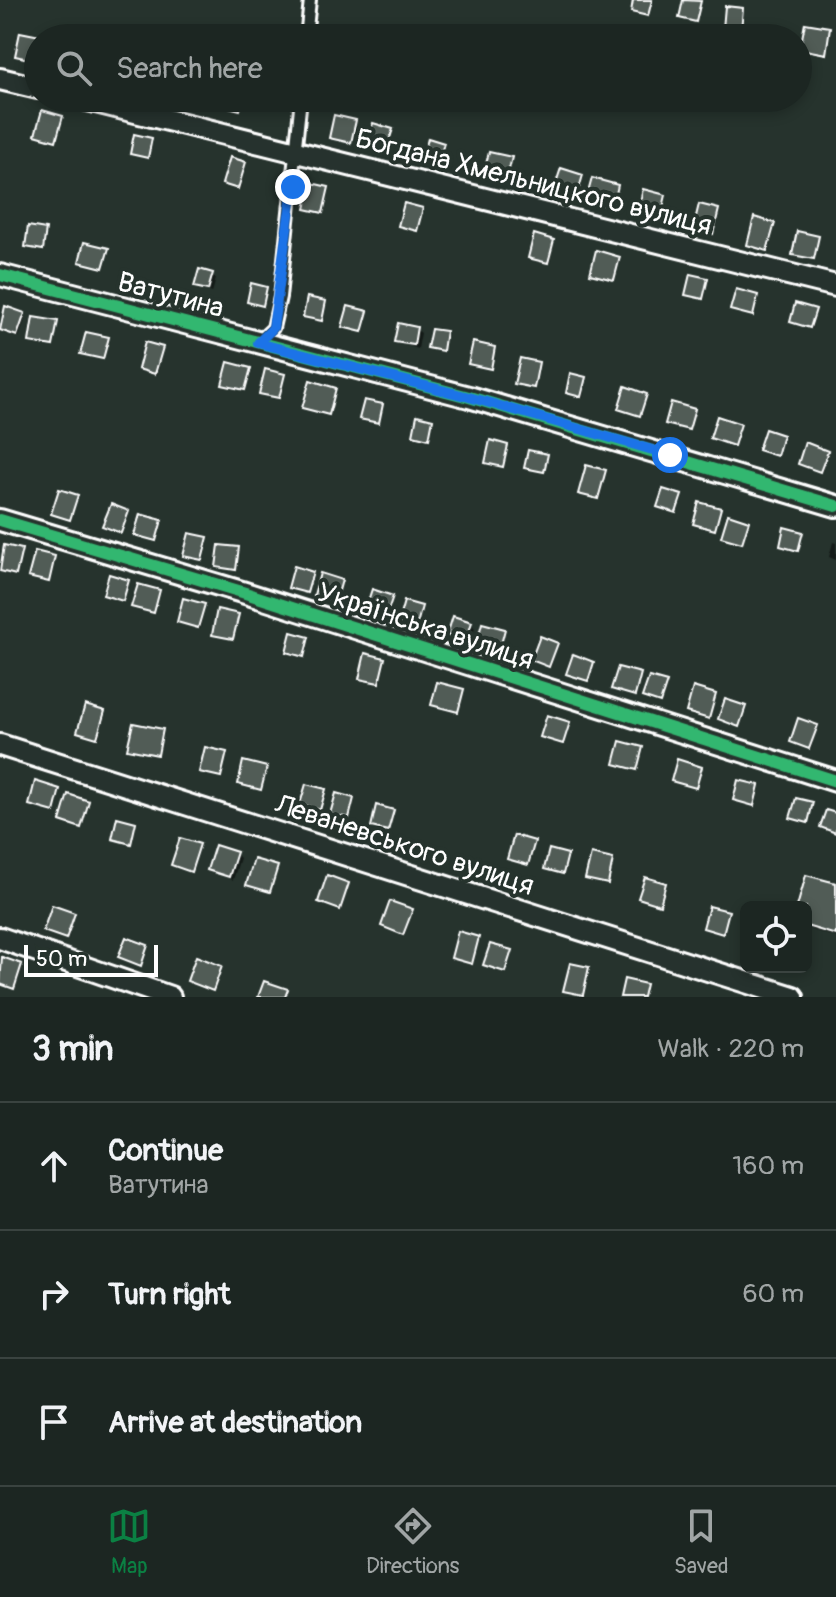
<!DOCTYPE html>
<html lang="en">
<head>
<meta charset="utf-8">
<style>
	:root { --surface:#1c2622; --page:#29322f; --text:#f1f3f6; --muted:#a0a5a5; --line:#3a4340; --accent:#0b8043 }
	body { margin:0; font-family:Pangolin,sans-serif; background:var(--page); color:var(--text) }
	.controls { position:absolute; right:24px; bottom:24px; display:grid; overflow:hidden; border-radius:12px; box-shadow:0 4px 12px #0003 }
	.controls button { width:72px; height:72px; display:grid; place-items:center; padding:0; border:0; border-bottom:2px solid var(--line); background:var(--surface); color:var(--text); font:40px sans-serif }
	.scale { position:absolute; left:24px; bottom:20px; width:134px; box-sizing:border-box; padding-left:8px; border:4px solid #fff; border-top:0; font-size:22px; line-height:28px; white-space:nowrap; color:#fff; -webkit-text-stroke:6px #26332d; paint-order:stroke }
	.stop { position:absolute; width:24px; height:24px; margin:-18px; border:6px solid #1a73e8; border-radius:50%; background:#fff }
	.stop.end { background:#1a73e8; border-color:#fff; box-shadow:0 2px 8px #0008 }
	.list { margin:0; padding:0; list-style:none }
	h2 { display:flex; justify-content:space-between; align-items:center; height:104px; margin:0; padding:0 32px; font-size:34px }
	h2 small { font-size:26px; font-weight:400; color:var(--muted) }
	.list li { display:grid; grid-template-columns:52px 1fr auto; gap:24px; align-items:center; box-sizing:border-box; height:128px; padding:0 32px; border-top:2px solid var(--line) }
	.list b { display:block; font-size:30px; white-space:nowrap }
	.list p { margin:0; font-size:26px; white-space:nowrap; color:var(--muted) }
	.list em { font-size:26px; font-style:normal; color:var(--muted) }
	.icon { flex:none; width:44px; height:44px; fill:none; stroke:currentColor; stroke-width:2; stroke-linecap:round; stroke-linejoin:round }
	.map { position:relative; flex:none; width:836px; height:997px; overflow:hidden }
	.search { position:absolute; background:var(--surface); box-shadow:0 4px 12px #0003; left:24px; right:24px; top:24px; height:88px; display:flex; align-items:center; gap:20px; box-sizing:border-box; padding:0 28px; border-radius:44px; color:var(--muted); font-size:30px }
	.sheet { height:488px; background:var(--surface) }
	nav { display:flex; justify-content:space-around; align-items:center; box-sizing:border-box; height:112px; border-top:2px solid var(--line); background:var(--surface); font-size:22px; color:var(--muted) }
	nav a { display:grid; justify-items:center; gap:4px }
	nav .on { color:var(--accent) }
	.map>svg:first-child { display:block }
	.shadow { fill:#0007 }
	.building { fill:#515c57; stroke:#fff; stroke-width:2 }
	.lines { fill:none; stroke-linecap:round; stroke-linejoin:round }
	.lane-casing { stroke:#fff; stroke-width:16 }
	.street-casing { stroke:#fff; stroke-width:26 }
	.lane { stroke:#26332d; stroke-width:10 }
	.street { stroke:#26332d; stroke-width:20 }
	.cycleway-casing { stroke:#26332d; stroke-width:17 }
	.cycleway { stroke:#33b770; stroke-width:12 }
	.route { stroke:#1a73e8; stroke-width:10 }
	.labels { text-anchor:middle; stroke-width:8; stroke-linejoin:round; paint-order:stroke }
	.street-label { font-size:28px; fill:#fff; stroke:#26332d }
</style>
</head>
<body>
<div class="map">
<svg width="836" height="997" viewBox="0 0 836 997">
	<rect width="100%" height="100%" fill="#26332d"/>
	<filter id="ink" filterUnits="userSpaceOnUse"><feTurbulence type="fractalNoise" baseFrequency=".0125" numOctaves="2"/><feDisplacementMap in="SourceGraphic" scale="16" xChannelSelector="R" yChannelSelector="G"/><feConvolveMatrix kernelMatrix="1 2 1 2 8 2 1 2 1" color-interpolation-filters="sRGB"/></filter>
	<g filter="url(#ink)">
		<path class="shadow" d="M742,10V31L727,30L726,29Z
			M151,140L149,159L132,154Z
			M511,159L508,182L485,176Z
			M245,164L240,189L225,185Z
			M665,197L661,221L640,216Z
			M774,224L769,251L749,245Z
			M553,241L550,263L532,259Z
			M212,275L216,279L212,293L196,286Z
			M707,280L705,299L689,296Z
			M6,308L26,316L19,337L0,330Z
			M815,311L812,329L792,322Z
			M57,323L54,347L31,341Z
			M416,329L421,333L418,349L396,341Z
			M162,349L157,375L140,369Z
			M538,364L535,388L516,383Z
			M284,376L280,399L263,395Z
			M585,378L583,398L568,393Z
			M646,395L642,416L621,410Z
			M827,452L822,472L802,465Z
			M605,472L600,499L582,495Z
			M77,497L71,521L55,515Z
			M161,522L157,542L136,535Z
			M748,523L743,543L725,538Z
			M833,542L836,543V560L829,557Z
			M341,581L338,601L318,596Z
			M159,592L155,614L134,607Z
			M204,606L200,629L179,622Z
			M471,624L475,628L470,644L450,634Z
			M504,631L500,653L478,646Z
			M557,645L551,667L535,661Z
			M640,675L636,696L614,689Z
			M715,696L710,720L688,712Z
			M104,713L99,738L81,733Z
			M817,727L811,749L793,743Z
			M162,731L159,755L131,750Z
			M226,754L222,778L201,771Z
			M88,802L82,828L62,821Z
			M534,843L529,866L509,859Z
			M236,854L240,858L233,880L209,869Z
			M567,856L564,875L546,869Z
			M612,861L609,884L589,879Z
			M277,868L271,893L250,886Z
			M348,884L342,910L320,902Z
			M836,886V937L806,928V907H799Z
			M412,911L405,935L383,926Z
			M74,915L68,939L47,932Z
			M478,938L473,964L455,959Z
			M3,959L23,967L15,989L0,984Z
			M221,967L214,991L191,982Z
			M588,969L584,996L567,992Z"/>
		<path class="building" d="M633,0H652L648,16L631,12Z
			M683,0L701,1L696,22L679,18Z
			M725,6L743,8L741,31L723,29Z
			M805,23L830,27L826,54L800,49Z
			M20,32L45,37L38,38V61L15,56Z
			M219,98H243L240,110L217,104Z
			M42,110L63,116L56,141L35,135Z
			M334,115L356,120L351,143L329,138Z
			M373,123L393,129L386,150L367,144Z
			M134,134L152,138L148,158L130,154Z
			M428,138L444,143L438,163L423,159Z
			M489,152L512,157L506,182L483,176Z
			M230,157L246,162L238,189L222,184Z
			M561,168L583,175L576,199L553,192Z
			M592,178L618,185L613,208L586,200Z
			M311,183L329,187L323,213L305,209Z
			M643,189L666,195L660,220L637,215Z
			M404,203L423,208L417,231L398,226Z
			M699,204L719,209L713,234L693,229Z
			M754,217L775,223L767,251L747,245Z
			M28,226L46,229L43,250L25,247Z
			M797,231L819,236L814,259L792,255Z
			M534,234L554,240L548,263L528,258Z
			M84,242L109,248L103,268L79,262Z
			M596,250L620,257L614,280L590,274Z
			M199,269L213,273L208,290L194,287Z
			M690,274L708,278L703,299L685,295Z
			M251,283L267,287L263,306L247,302Z
			M736,289L758,295L753,316L730,310Z
			M307,297L326,301L322,321L303,317Z
			M795,303L816,309L810,328L790,322Z
			M5,306L25,313L17,336L0,330Z
			M348,306L368,311L362,332L342,327Z
			M33,317L58,321L53,346L29,342Z
			M398,323L417,327L414,345L394,342Z
			M431,329L446,331L443,351L427,348Z
			M86,332L109,337L103,359L80,354Z
			M145,342L163,347L155,374L138,369Z
			M473,342L495,347L491,369L468,364Z
			M520,358L539,362L534,388L514,384Z
			M228,362L251,368L245,390L222,385Z
			M265,369L285,374L279,398L259,394Z
			M570,373L586,377L581,397L566,393Z
			M310,380L336,388L329,415L302,408Z
			M625,386L647,394L640,416L618,409Z
			M364,400L383,404L379,423L359,419Z
			M671,402L695,409L689,430L665,424Z
			M417,415L433,419L429,439L413,435Z
			M717,416L741,424L734,446L710,438Z
			M765,429L783,435L777,456L758,450Z
			M490,440L508,445L503,467L485,463Z
			M805,442L828,451L820,472L798,464Z
			M528,450L548,454L544,472L524,468Z
			M586,465L606,470L598,499L578,494Z
			M59,489L78,495L70,520L51,514Z
			M663,489L682,495L676,513L657,507Z
			M699,502L721,508L715,530L693,524Z
			M111,504L129,511L121,533L102,526Z
			M140,514L162,520L156,541L134,535Z
			M728,514L749,521L742,543L721,537Z
			M784,527L803,532L798,551L780,546Z
			M189,533L208,537L202,560L183,556Z
			M4,545L22,549L16,575L0,571Z
			M219,545L239,547L236,570L216,567Z
			M35,551L55,556L49,582L28,577Z
			M294,566L313,572L307,593L288,588Z
			M320,573L342,580L336,601L314,595Z
			M109,574L129,580L123,601L103,595Z
			M138,584L160,590L154,613L131,607Z
			M372,589L393,596L385,619L364,613Z
			M183,598L205,604L198,628L177,622Z
			M404,601L422,606L416,628L398,622Z
			M217,609L239,614L233,639L212,635Z
			M453,616L472,622L466,641L447,635Z
			M482,623L505,629L499,652L476,646Z
			M291,632L309,637L304,657L286,652Z
			M540,636L558,643L549,667L531,660Z
			M365,653L385,658L379,683L359,679Z
			M573,654L594,662L588,681L566,674Z
			M618,667L641,673L635,696L611,689Z
			M649,677L667,682L660,703L642,697Z
			M437,682L464,689L458,712L431,705Z
			M693,687L716,694L709,719L686,712Z
			M725,699L746,706L739,727L718,719Z
			M85,705L105,711L97,738L77,732Z
			M547,715L570,722L563,744L540,737Z
			M798,718L818,725L809,749L790,742Z
			M133,723L163,729L158,755L127,749Z
			M620,741L643,747L637,770L614,764Z
			M205,747L227,752L221,777L199,772Z
			M677,759L702,767L696,788L671,781Z
			M243,761L267,767L261,790L238,784Z
			M738,780L759,785L754,806L733,800Z
			M35,781L60,789L54,812L29,805Z
			M306,784L326,789L320,810L300,804Z
			M336,793L354,798L349,818L330,814Z
			M68,794L89,801L81,828L60,821Z
			M796,798L813,802L808,823L790,818Z
			M376,805L394,810L388,831L371,827Z
			M826,810L836,813V833L820,827Z
			M117,817L136,822L131,844L112,839Z
			M514,835L535,841L528,865L507,859Z
			M180,838L200,844L191,872L171,865Z
			M215,845L237,852L229,877L207,870Z
			M549,849L568,854L563,874L544,869Z
			M591,854L613,859L608,884L585,879Z
			M254,859L278,866L270,892L246,885Z
			M327,875L349,883L340,910L318,902Z
			M806,875L836,883V935L806,926V907H797Z
			M645,877L666,883L660,905L638,898Z
			M390,901L413,909L403,935L381,926Z
			M52,905L75,913L66,939L43,931Z
			M709,906L729,911L723,934L703,928Z
			M458,931L479,937L472,964L451,958Z
			M126,937L148,945L141,966L118,957Z
			M490,944L512,950L505,972L483,965Z
			M196,956L222,966L213,991L187,981Z
			M2,957L22,964L14,989L0,984Z
			M570,963L589,967L583,995L563,991Z
			M624,979L646,984L643,997H620Z
			M264,981L288,989L285,997H258Z"/>
		<g class="lines">
			<defs>
				<path id="lane" d="M306,38L310,0
					M259,341L273,328L280,297L301,98"/>
				<path id="street" d="M0,79L38,88
					M79,98L836,286
					M0,275L469,397L836,506
					M0,520L242,592L836,781
					M0,745L793,997
					M0,938L170,997"/>
			</defs>
			<use href="#lane" class="lane-casing"/>
			<use href="#street" class="street-casing"/>
			<use href="#lane" class="lane"/>
			<use href="#street" class="street"/>
			<defs>
				<path id="cycleway" d="M0,275L469,397L836,506
					M0,520L242,592L836,781"/>
			</defs>
			<use href="#cycleway" class="cycleway-casing"/>
			<use href="#cycleway" class="cycleway"/>
		</g>
	</g>
	<g class="lines" filter="url(#ink)">
		<path class="route" d="M293,187L273,328L258,343L469,397L670,455"/>
	</g>
	<g class="labels">
		<g class="street-label">
			<text transform="translate(534 181) rotate(14)" y="10">Богдана Хмельницкого вулиця</text>
			<text transform="translate(171 294) rotate(15)" y="10">Ватутина</text>
			<text transform="translate(426 625) rotate(18)" y="10">Українська вулиця</text>
			<text transform="translate(405 844) rotate(18)" y="10">Леваневського вулиця</text>
		</g>
	</g>
</svg>
<div class="controls">
<button><svg class="icon" aria-label="locate" viewBox="0 0 24 24"><circle cx="12" cy="12" r="6"/><path d="M12 2v4M12 18v4M2 12h4M18 12h4"/></svg></button>
</div>
<div class="scale">50 m</div>
<div class="stop" style="left:670px;top:455px"></div>
<div class="stop end" style="left:293px;top:187px"></div>
<div class="search"><svg class="icon" aria-label="search" viewBox="0 0 24 24"><circle cx="10" cy="10" r="6"/><path d="M15 15l6 6"/></svg>Search here</div>
</div>
<section class="sheet">
<h2>3 min<small>Walk · 220 m</small></h2>
<ul class="list">
<li><svg class="icon" aria-label="ahead" viewBox="0 0 24 24"><path d="M12 20V5M6 11l6-6 6 6"/></svg><div><b>Continue</b><p>Ватутина</p></div><em>160 m</em></li>
<li><svg class="icon" aria-label="right" viewBox="0 0 24 24"><path d="M7 20v-9h11M14 6l5 5-5 5"/></svg><div><b>Turn right</b></div><em>60 m</em></li>
<li><svg class="icon" aria-label="arrive" viewBox="0 0 24 24"><path d="M6 21V4h12l-3 4 3 4H6"/></svg><div><b>Arrive at destination</b></div></li>
</ul>
</section>
<nav>
<a class="on"><svg class="icon" aria-label="map" viewBox="0 0 24 24"><path d="M3 6l6-2 6 2 6-2v14l-6 2-6-2-6 2zM9 4v14M15 6v14"/></svg>Map</a>
<a><svg class="icon" aria-label="directions" viewBox="0 0 24 24"><path d="M12 3l9 9-9 9-9-9zM9 14v-3h6M13 9l2 2-2 2"/></svg>Directions</a>
<a><svg class="icon" aria-label="saved" viewBox="0 0 24 24"><path d="M7 4h10v16l-5-4-5 4z"/></svg>Saved</a>
</nav>
</body>
</html>
